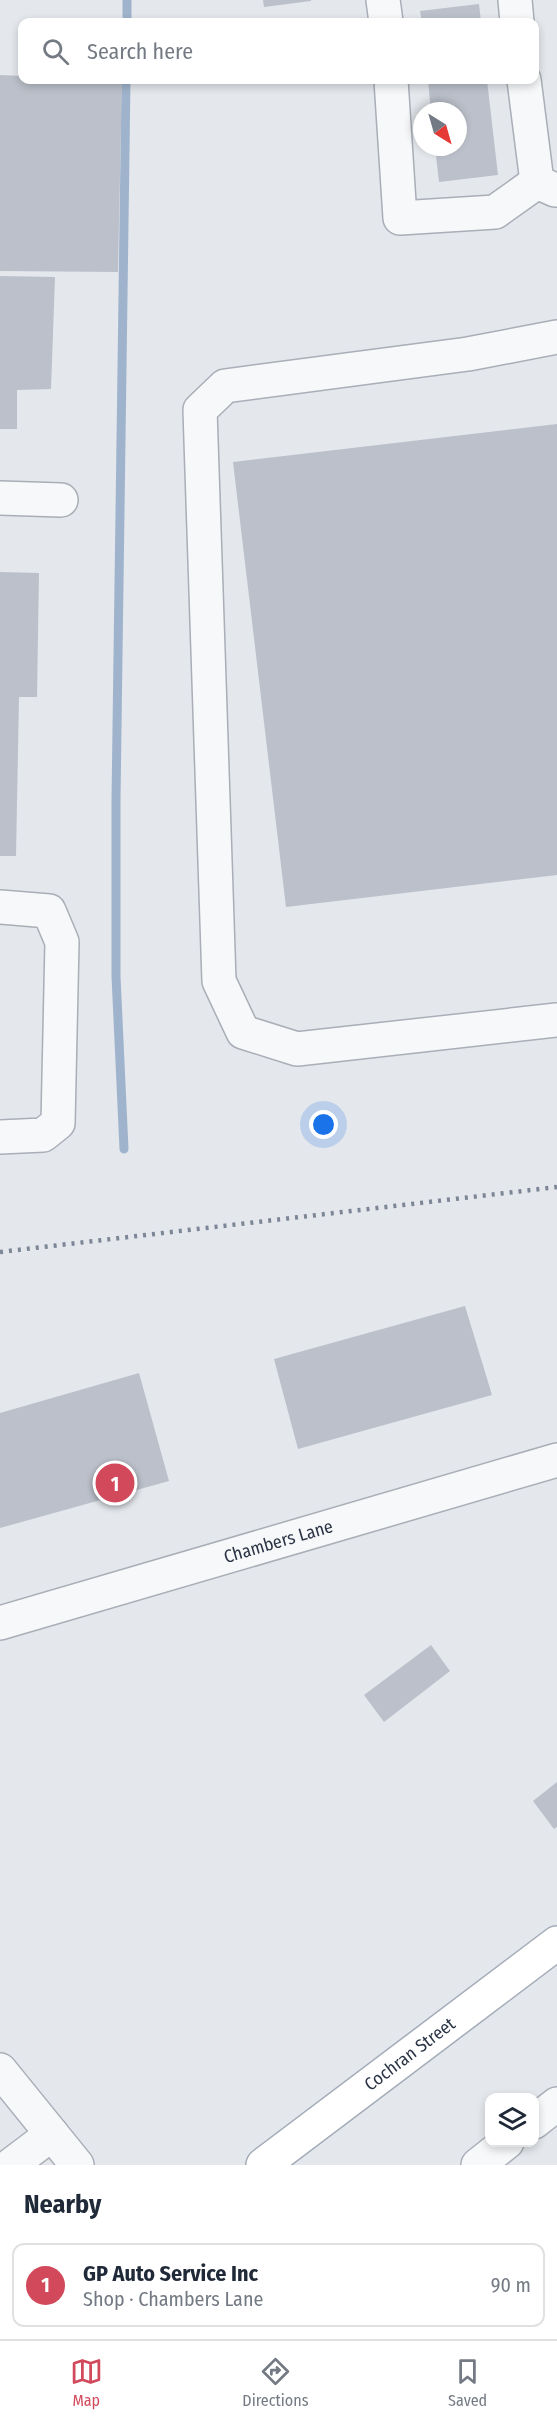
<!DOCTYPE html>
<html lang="en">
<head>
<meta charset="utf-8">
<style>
	:root { --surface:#fff; --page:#f6f6f7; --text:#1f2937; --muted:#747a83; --line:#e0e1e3; --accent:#d1495b }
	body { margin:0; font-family:"Fira Sans Condensed",sans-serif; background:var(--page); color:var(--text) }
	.controls { position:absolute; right:18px; bottom:18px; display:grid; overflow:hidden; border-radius:12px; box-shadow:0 3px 9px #0003 }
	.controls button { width:54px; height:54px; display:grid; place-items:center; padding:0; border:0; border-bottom:2px solid var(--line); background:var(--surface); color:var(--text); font:30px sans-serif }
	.compass { position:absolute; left:413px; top:102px; width:54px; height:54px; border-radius:50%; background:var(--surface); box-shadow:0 3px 9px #0003; rotate:143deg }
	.you { position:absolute; left:324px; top:1125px; width:21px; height:21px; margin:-15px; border:4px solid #fff; border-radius:50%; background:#1a73e8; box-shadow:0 0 0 9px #1a73e833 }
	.badge { display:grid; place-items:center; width:39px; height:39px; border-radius:50%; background:var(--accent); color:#fff; font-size:20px; font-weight:700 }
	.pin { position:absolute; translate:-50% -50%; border:3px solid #fff; box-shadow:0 2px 6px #0006 }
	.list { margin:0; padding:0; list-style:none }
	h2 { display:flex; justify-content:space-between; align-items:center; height:78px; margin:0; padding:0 24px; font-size:26px }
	h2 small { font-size:20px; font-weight:400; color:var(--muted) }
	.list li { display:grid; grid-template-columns:39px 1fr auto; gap:18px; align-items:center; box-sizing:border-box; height:84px; margin:0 12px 12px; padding:0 12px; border:2px solid var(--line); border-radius:12px }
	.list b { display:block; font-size:22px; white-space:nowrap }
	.list p { margin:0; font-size:20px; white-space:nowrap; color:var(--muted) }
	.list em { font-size:20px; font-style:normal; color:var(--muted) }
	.icon { flex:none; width:33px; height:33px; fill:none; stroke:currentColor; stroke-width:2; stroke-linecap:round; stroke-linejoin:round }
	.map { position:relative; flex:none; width:557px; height:2165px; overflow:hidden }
	.search { position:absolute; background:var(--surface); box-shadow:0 3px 9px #0003; left:18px; right:18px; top:18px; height:66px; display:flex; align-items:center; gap:15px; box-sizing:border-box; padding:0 21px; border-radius:12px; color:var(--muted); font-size:22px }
	.sheet { height:174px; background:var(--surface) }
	nav { display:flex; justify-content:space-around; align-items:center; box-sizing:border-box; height:84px; border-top:2px solid var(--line); background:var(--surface); font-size:16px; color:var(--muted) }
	nav a { display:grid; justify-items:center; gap:3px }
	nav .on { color:var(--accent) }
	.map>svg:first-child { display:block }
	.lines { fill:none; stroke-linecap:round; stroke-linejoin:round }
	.stream { stroke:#9fb4cc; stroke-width:9 }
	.building { fill:#bbc0ca }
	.minor-casing { stroke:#a9aeb7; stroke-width:36 }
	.major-casing { stroke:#a3abb8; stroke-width:36 }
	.minor { stroke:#f7f8fa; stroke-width:33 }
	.major { stroke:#fff; stroke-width:33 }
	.rail { stroke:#7d8696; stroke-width:4.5; stroke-dasharray:3 6; stroke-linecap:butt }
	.labels { text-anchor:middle; stroke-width:5; stroke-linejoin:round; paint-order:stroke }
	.street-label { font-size:18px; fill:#2b3445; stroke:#f4f6f9 }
</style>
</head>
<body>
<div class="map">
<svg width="557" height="2165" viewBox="0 0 557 2165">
	<rect width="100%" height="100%" fill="#e4e7ec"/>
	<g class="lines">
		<path class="stream" d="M127,22V0
			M124,1149L116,976V800L126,80"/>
	</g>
	<path class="building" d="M263,0H311V1L264,7Z
		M479,4L481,22H422L420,11Z
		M0,75L22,76V80H122L118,272L0,271Z
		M428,80H487L498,175L439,182L435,147H458V111H431Z
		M0,276L55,277L51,389L17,390V429H0Z
		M557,424V875L286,907L233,462Z
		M0,572L39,573L37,697H19L16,856H0Z
		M465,1306L492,1395L298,1449L274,1359Z
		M139,1373L169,1481L0,1528V1413Z
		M431,1645L450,1671L384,1722L364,1695Z
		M557,1782V1827L554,1829L533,1801Z"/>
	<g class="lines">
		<defs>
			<g id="minor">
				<path d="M383,0L386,22"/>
				<path d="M515,0L517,22"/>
				<path d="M391,80L400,218L495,212L537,182"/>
				<path d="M524,80L537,182L555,190"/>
				<path d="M557,337L468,354L225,386L200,410L219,981L243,1032L297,1049L557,1020"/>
				<path d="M0,498L61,500"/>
				<path d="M0,907L49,911L62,942L58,1123L43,1135L0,1137"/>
				<path id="s1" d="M0,1623L557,1460"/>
				<path d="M0,2070L77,2165"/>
				<path d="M534,2122L557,2104"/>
				<path d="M11,2165L52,2134"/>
				<path d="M478,2165L507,2142"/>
			</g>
			<g id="major">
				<path id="s2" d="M263,2165L557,1943"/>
			</g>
		</defs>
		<use href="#minor" class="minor-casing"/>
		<use href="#major" class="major-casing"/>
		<use href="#minor" class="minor"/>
		<use href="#major" class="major"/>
		<path class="rail" d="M0,1252L557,1187"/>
	</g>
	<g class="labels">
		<g class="street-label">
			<text dy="6" stroke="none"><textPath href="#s1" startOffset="290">Chambers Lane</textPath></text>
			<text dy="6" stroke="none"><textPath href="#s2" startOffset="184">Cochran Street</textPath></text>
		</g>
	</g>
</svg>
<div class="controls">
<button><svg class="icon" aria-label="layers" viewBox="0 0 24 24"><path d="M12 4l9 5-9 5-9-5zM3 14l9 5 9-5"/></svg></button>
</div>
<svg class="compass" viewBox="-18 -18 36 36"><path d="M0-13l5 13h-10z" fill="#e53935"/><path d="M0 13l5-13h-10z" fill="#747a83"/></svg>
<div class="you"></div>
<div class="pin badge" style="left:115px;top:1483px">1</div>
<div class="search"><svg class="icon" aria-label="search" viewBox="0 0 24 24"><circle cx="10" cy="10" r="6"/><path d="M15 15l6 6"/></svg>Search here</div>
</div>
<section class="sheet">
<h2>Nearby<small></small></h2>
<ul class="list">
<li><span class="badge">1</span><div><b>GP Auto Service Inc</b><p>Shop · Chambers Lane</p></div><em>90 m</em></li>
</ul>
</section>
<nav>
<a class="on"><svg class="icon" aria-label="map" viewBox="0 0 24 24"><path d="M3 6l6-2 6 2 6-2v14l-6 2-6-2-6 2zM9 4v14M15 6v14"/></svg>Map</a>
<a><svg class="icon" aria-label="directions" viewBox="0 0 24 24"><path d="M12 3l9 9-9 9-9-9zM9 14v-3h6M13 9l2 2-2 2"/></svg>Directions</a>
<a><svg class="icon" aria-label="saved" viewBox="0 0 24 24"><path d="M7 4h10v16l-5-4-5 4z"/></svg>Saved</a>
</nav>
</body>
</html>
